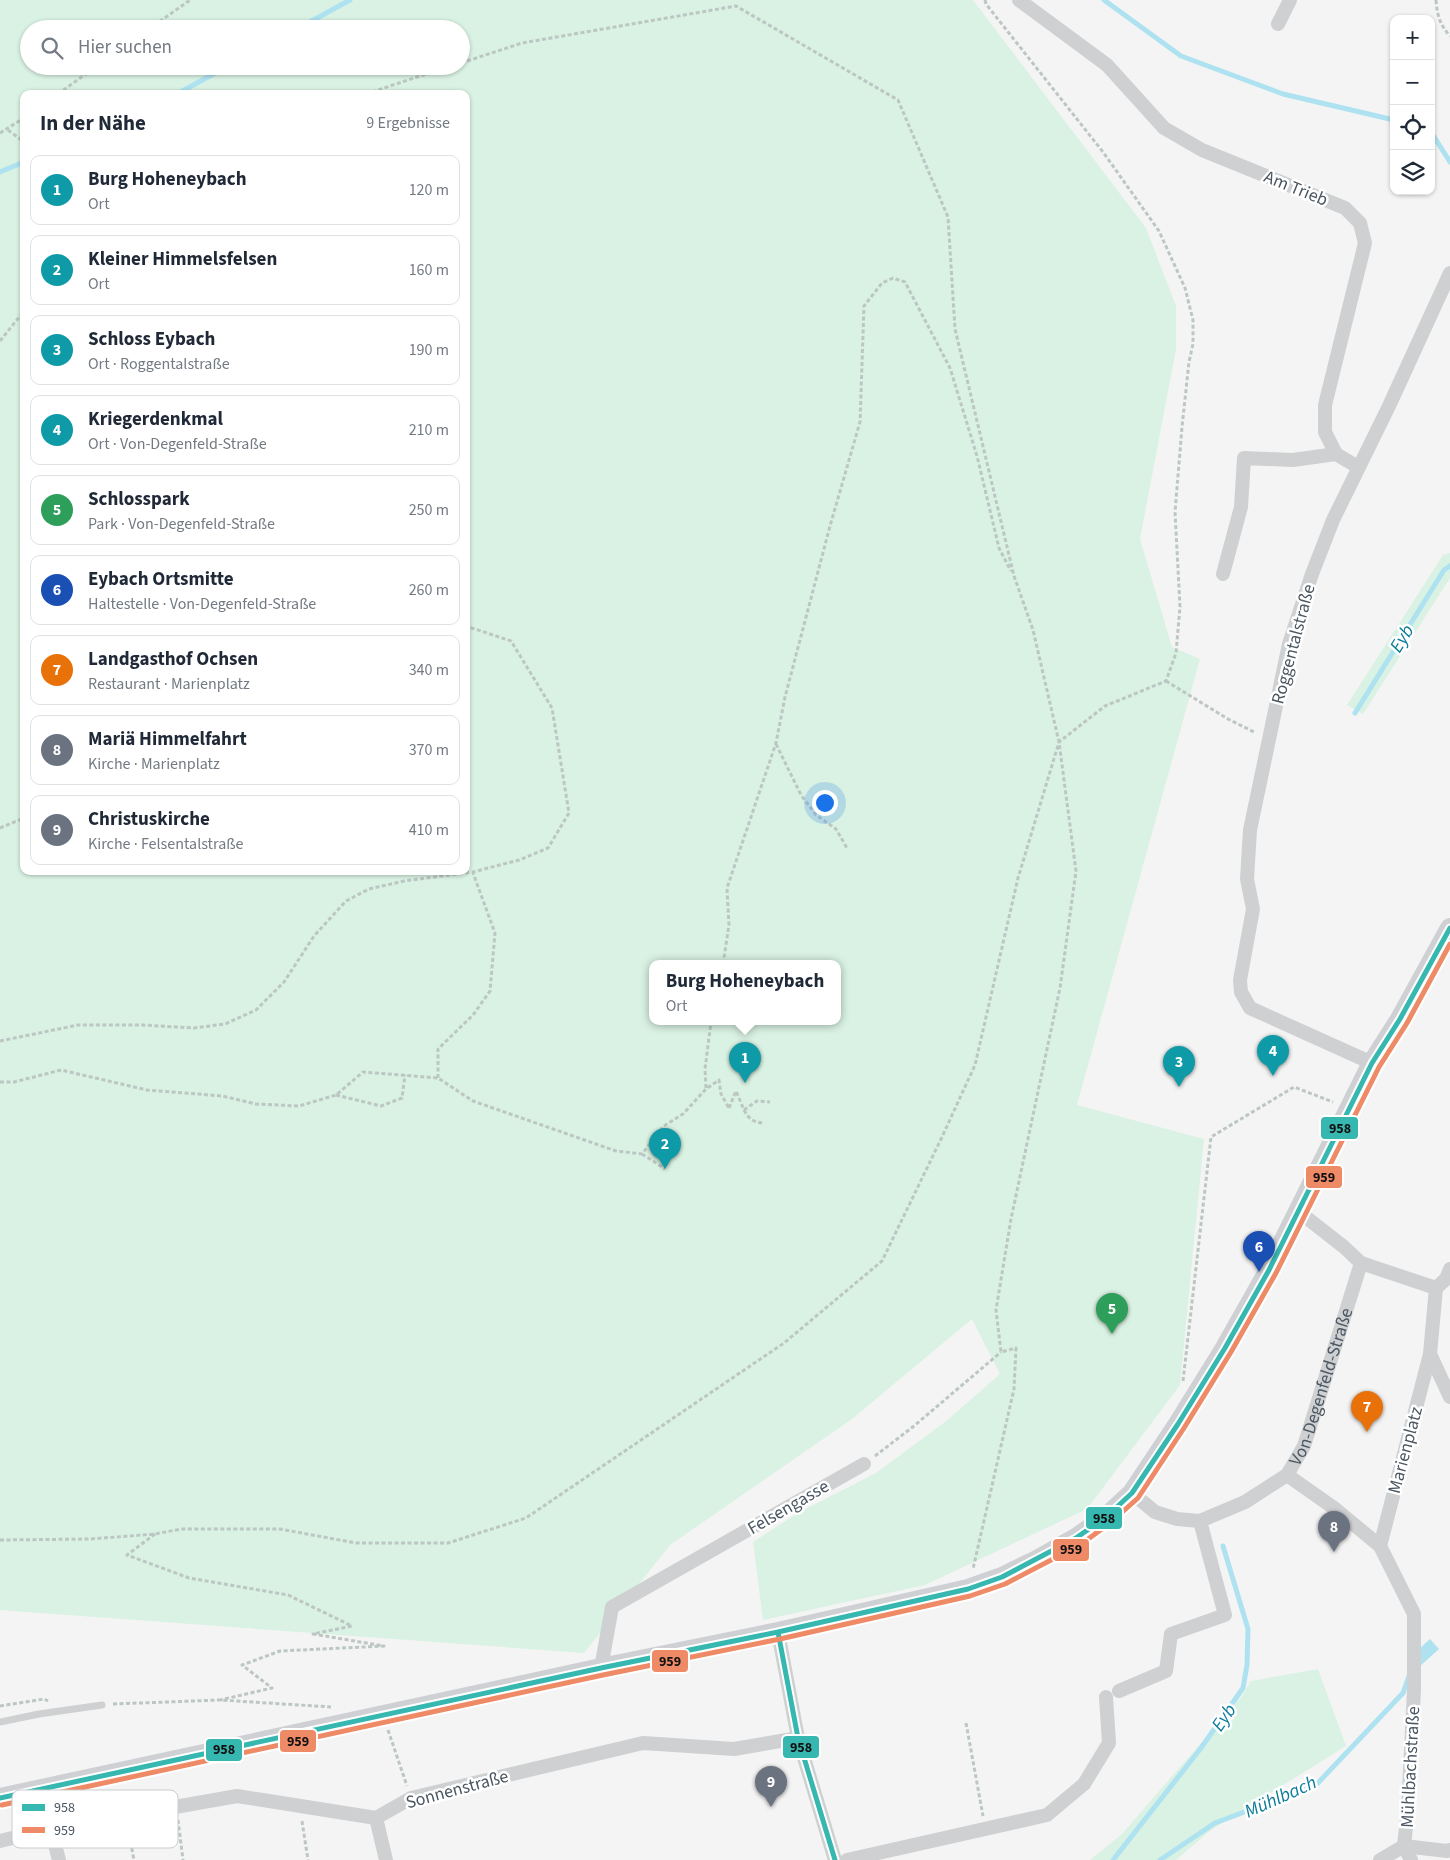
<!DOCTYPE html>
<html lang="de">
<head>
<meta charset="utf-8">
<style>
	:root { --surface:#fff; --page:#f6f6f7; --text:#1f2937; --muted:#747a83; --line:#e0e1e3; --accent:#868d94 }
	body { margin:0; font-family:"Source Sans 3",sans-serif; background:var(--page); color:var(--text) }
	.controls { position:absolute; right:15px; top:15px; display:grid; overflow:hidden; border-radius:10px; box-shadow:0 1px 4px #0004 }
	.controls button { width:45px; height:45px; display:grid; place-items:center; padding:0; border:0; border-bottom:1px solid var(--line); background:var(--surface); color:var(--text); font:25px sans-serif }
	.you { position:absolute; left:824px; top:802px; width:18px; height:18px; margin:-12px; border:4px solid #fff; border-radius:50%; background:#1a73e8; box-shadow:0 0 0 8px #1a73e833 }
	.badge { display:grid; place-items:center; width:32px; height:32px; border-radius:50%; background:var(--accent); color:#fff; font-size:16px; font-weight:700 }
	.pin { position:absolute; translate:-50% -41px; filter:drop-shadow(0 1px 2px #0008) }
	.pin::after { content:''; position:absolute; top:26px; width:18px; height:15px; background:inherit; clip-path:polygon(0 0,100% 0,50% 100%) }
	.popup { position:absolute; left:649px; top:960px; width:192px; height:65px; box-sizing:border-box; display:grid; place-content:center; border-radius:10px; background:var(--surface); filter:drop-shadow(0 1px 4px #0005); font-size:16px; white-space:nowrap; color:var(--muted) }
	.popup b { font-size:19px; color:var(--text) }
	.popup::after { content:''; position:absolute; left:50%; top:100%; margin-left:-10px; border:10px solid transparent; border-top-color:var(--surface) }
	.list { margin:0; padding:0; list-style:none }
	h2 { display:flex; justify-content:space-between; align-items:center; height:65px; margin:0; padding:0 20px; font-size:21px }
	h2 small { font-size:16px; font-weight:400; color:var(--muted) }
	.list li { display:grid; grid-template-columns:32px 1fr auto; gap:15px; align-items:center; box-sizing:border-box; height:70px; margin:0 10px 10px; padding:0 10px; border:1px solid var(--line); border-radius:10px }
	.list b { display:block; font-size:19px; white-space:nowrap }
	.list p { margin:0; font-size:16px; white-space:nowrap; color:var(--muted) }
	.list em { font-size:16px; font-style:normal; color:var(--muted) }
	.icon { flex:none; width:28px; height:28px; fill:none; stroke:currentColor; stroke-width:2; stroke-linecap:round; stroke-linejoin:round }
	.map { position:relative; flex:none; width:1450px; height:1860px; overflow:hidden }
	.search { position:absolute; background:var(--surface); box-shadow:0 1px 4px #0004; left:20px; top:20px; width:450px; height:55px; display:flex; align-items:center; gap:12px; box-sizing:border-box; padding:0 18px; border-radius:28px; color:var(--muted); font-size:19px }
	.panel { position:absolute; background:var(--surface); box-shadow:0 1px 4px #0004; left:20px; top:90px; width:450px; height:785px; border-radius:10px }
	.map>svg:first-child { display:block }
	.green { fill:#d9f2e3; fill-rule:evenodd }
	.water { fill:#aee2f0 }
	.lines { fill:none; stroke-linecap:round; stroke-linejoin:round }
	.stream { stroke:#aee2f0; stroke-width:5 }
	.path { stroke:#bcc7c4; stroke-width:3; stroke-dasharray:4 2.5; stroke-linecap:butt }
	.service { stroke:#ced0d2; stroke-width:7 }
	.minor { stroke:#ced0d2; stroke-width:14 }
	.secondary { stroke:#ced0d4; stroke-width:20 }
	.bus-1-casing { stroke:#fff; stroke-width:9 }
	.bus-2-casing { stroke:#fff; stroke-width:9 }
	.bus-1 { stroke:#36b7b0; stroke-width:5 }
	.bus-2 { stroke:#ee8a66; stroke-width:5 }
	.labels { text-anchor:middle; stroke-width:5; stroke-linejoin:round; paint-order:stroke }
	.street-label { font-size:18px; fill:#4a5661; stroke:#fff }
	.water-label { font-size:19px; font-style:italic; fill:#0c7c9b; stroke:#fff }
	.key { fill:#fff; stroke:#c9ccd0; stroke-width:1 }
	.key-label { font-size:14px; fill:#4a5661 }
	.line-badge { stroke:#fff; stroke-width:2 }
	.pale-badge-label { font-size:14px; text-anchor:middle; font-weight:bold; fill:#111 }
</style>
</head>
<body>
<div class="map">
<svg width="1450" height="1860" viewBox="0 0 1450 1860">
	<rect width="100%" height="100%" fill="#f4f4f4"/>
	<path class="green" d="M0,0H973L1146,228L1176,306V349L1140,539L1172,647L1200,659L1077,1105L1204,1139L1180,1385L1087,1509L925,1585L763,1620L753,1542L798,1513L876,1473L945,1422L1000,1374L972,1319L852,1419L670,1545L584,1653L0,1610ZM29,29H461V66H29ZM24,94H466V871H24ZM652,964H838V1022H652Z
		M1450,553V578L1363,714L1347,705L1443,555Z
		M1318,1669L1346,1746L1211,1830L1176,1860H1090L1121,1835L1242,1696L1251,1681Z"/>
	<path class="water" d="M1430,1639L1439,1649L1419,1667L1410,1657Z"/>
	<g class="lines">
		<path class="stream" d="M1104,0L1181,56L1283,94L1394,120
			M297,29L350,0
			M177,94L228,66
			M1431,132L1450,162
			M0,172L24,162
			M1355,713L1444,570L1450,566
			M1113,1860L1201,1748L1243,1688L1247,1665L1248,1629L1223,1546
			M1160,1860L1215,1823L1316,1785L1403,1693L1409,1676"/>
		<path class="path" d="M1436,0C1437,15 1440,25 1450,36
			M149,29L190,0
			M461,63L522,43L736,6L898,100L948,217L955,329L1014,576L1033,630L1059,742L1076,871L1060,988L1011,1219L996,1310L1001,1352L1016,1348L1014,1389L973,1569
			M58,94L97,66
			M366,94L450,66
			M8,130L24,142
			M0,133L24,118
			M0,341L24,311
			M1166,681L1228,719L1256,733
			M776,744L801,795L816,815L836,829L847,848
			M0,828L24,818
			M723,964L729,925L727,888L776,743L785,697L830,526L860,422L864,306L882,283L893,278L905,282L950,368L977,456L999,548L1011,571
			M0,1041L78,1025H143L194,1028L225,1024L256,1010L284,982L314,936L346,901L369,889L404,881L473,872L519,860L548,848L569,813L552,708L511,641L466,626
			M438,1078V1049L473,1015L490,991L495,933L473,873
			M0,1082H14L61,1070L147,1090L222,1096L256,1104L299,1106L336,1095L363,1072L438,1078L473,1101L616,1151L642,1154L664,1126L683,1114L706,1089L719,1080L721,1094L729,1108
			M706,1088L705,1069L711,1022
			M336,1095L381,1106L402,1098L405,1075
			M729,1108L736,1091L744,1110L757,1101L770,1102
			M744,1110C749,1119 753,1122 763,1123
			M642,1154L665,1169
			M1183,1381L1211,1137L1294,1087L1333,1102
			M875,1456L914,1426L1001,1352
			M155,1534L127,1555L189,1578L288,1595L352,1626L313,1634L384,1646L280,1651L242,1665L272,1688L220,1700
			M0,1540L90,1539L155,1534L181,1529H280L356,1543H448L526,1518L784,1343L882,1261L942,1137L975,1065L1018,878L1059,742L1105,706L1166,681L1176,653L1180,607L1175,512L1182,427L1189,362L1193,344V320L1185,288L1159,231L1103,152L986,4L985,0
			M113,1704L220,1700L331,1707
			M0,1706L44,1699L48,1701
			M966,1723L983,1816
			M388,1730L407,1786
			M178,1820L183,1860
			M302,1821L308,1860
			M128,1829L134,1860"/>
		<path class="service" d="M0,1722L39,1714L102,1705"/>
		<g class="minor">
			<path d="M1019,0L1107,65L1164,128L1202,150L1345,208L1360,223L1365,243L1325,405V432L1336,454L1358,467"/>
			<path d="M1278,24L1290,0"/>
			<path d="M1223,574L1241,507L1244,458L1293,460L1336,454"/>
			<path d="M1372,1063L1250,1008L1241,992L1240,980L1253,909L1247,879L1250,830L1289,644L1312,574L1333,520L1389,406L1450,273"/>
			<path d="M1298,1211L1344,1247L1361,1263L1436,1288"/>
			<path d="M1436,1288L1430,1354L1450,1397"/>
			<path d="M1436,1288L1446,1279L1450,1269"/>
			<path d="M1287,1475L1334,1508L1380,1546L1414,1614V1690L1408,1809L1404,1846"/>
			<path id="s1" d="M1132,1493L1155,1512L1177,1519L1200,1521L1245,1502L1287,1475L1304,1446L1361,1263"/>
			<path d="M1380,1546L1430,1354"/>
			<path d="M778,1632L798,1738L835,1860"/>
			<path d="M601,1668L612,1607L864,1464"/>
			<path d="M1119,1691L1166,1671L1171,1634L1225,1615L1200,1521"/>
			<path d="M376,1818L386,1860"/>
			<path d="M51,1829L59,1860"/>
			<path d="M0,1841L51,1829L237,1796L376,1818L411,1798L643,1743L734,1749L798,1738"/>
			<path d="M1404,1846L1447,1851L1450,1850"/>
			<path d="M1404,1846L1411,1860"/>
			<path d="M847,1860L1047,1815L1084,1784L1109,1743L1106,1697"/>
			<path d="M1380,1860L1404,1846"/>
		</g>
		<path class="secondary" d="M0,1798L601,1668L778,1632L968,1589L1002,1577L1037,1560L1076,1538L1106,1517L1132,1493L1178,1424L1225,1348L1269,1270L1372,1063L1400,1019L1450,928"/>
		<defs>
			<path id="bus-1" d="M778,1632L798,1738L835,1860
				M0,1798L601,1668L778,1632L968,1589L1002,1577L1076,1538L1106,1517L1132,1493L1178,1424L1225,1348L1269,1270L1372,1063L1400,1019L1450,928"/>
			<path id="bus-2" d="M2,1805L603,1675L780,1639L970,1596L1005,1584L1080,1545L1110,1523L1138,1498L1184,1428L1231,1352L1276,1273L1379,1067L1407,1023L1450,944"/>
		</defs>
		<use href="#bus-1" class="bus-1-casing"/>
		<use href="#bus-2" class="bus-2-casing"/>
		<use href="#bus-1" class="bus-1"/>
		<use href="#bus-2" class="bus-2"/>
	</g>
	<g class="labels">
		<g class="street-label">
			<text transform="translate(1296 188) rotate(22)" y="6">Am Trieb</text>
			<text transform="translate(1293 644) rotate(-75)" y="6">Roggentalstraße</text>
			<text dy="6" stroke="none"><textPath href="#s1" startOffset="270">Von-Degenfeld-Straße</textPath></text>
			<text transform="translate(1405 1450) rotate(-75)" y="6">Marienplatz</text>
			<text transform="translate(788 1507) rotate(-30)" y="6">Felsengasse</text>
			<text transform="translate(1410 1767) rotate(-87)" y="6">Mühlbachstraße</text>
			<text transform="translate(457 1789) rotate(-15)" y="6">Sonnenstraße</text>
		</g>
		<g class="water-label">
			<text transform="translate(1401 638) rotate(-58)" y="7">Eyb</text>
			<text transform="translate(1223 1717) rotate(-55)" y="7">Eyb</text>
			<text transform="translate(1280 1796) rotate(-24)" y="7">Mühlbach</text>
		</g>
	</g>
	<rect x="12" y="1790" width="166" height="58" rx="8" class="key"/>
	<rect x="22" y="1804" width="23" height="7" fill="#36b7b0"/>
	<rect x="22" y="1827" width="23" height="6" fill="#ee8a66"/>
	<g class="key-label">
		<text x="54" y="1812">958</text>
		<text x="54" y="1835">959</text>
	</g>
	<g class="line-badge">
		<rect x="1320" y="1116" width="39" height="24" rx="5" fill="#36b7b0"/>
		<rect x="1305" y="1165" width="38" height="24" rx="5" fill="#ee8a66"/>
		<rect x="1085" y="1506" width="38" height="24" rx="5" fill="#36b7b0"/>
		<rect x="1052" y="1538" width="38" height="24" rx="5" fill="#ee8a66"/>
		<rect x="651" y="1649" width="38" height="24" rx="5" fill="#ee8a66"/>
		<rect x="279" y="1729" width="38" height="24" rx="5" fill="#ee8a66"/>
		<rect x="782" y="1735" width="38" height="24" rx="5" fill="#36b7b0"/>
		<rect x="205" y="1738" width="38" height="24" rx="5" fill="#36b7b0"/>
	</g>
	<g class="pale-badge-label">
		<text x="1340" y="1133">958</text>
		<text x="1324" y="1182">959</text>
		<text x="1104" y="1523">958</text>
		<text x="1071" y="1554">959</text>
		<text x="670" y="1666">959</text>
		<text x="298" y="1746">959</text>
		<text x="801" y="1752">958</text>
		<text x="224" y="1754">958</text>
	</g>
</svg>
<div class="controls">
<button>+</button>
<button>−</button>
<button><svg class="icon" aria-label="locate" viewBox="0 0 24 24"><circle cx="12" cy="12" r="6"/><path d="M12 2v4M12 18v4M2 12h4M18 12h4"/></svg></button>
<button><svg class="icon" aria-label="layers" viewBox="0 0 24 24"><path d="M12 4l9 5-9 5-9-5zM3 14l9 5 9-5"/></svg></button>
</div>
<div class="you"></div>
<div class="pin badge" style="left:745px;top:1083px;background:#0f9aa8">1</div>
<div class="popup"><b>Burg Hoheneybach</b>Ort</div>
<div class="pin badge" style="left:665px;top:1169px;background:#0f9aa8">2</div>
<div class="pin badge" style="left:1179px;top:1087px;background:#0f9aa8">3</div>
<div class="pin badge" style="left:1273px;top:1076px;background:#0f9aa8">4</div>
<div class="pin badge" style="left:1112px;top:1334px;background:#2e9e5b">5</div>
<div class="pin badge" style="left:1259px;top:1272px;background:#1a4fb4">6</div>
<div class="pin badge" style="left:1367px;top:1432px;background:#e8710a">7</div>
<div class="pin badge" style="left:1334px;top:1552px;background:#6b7280">8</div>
<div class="pin badge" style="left:771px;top:1807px;background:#6b7280">9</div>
<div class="search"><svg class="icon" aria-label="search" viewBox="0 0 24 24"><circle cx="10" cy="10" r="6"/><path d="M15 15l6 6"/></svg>Hier suchen</div>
<section class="panel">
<h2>In der Nähe<small>9 Ergebnisse</small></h2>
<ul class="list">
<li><span class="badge" style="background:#0f9aa8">1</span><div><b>Burg Hoheneybach</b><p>Ort</p></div><em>120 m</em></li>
<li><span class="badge" style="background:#0f9aa8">2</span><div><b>Kleiner Himmelsfelsen</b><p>Ort</p></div><em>160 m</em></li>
<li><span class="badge" style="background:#0f9aa8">3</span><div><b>Schloss Eybach</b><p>Ort · Roggentalstraße</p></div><em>190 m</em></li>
<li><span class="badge" style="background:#0f9aa8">4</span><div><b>Kriegerdenkmal</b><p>Ort · Von-Degenfeld-Straße</p></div><em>210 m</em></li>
<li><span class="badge" style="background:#2e9e5b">5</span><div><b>Schlosspark</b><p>Park · Von-Degenfeld-Straße</p></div><em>250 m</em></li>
<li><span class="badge" style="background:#1a4fb4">6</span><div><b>Eybach Ortsmitte</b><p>Haltestelle · Von-Degenfeld-Straße</p></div><em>260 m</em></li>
<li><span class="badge" style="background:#e8710a">7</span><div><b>Landgasthof Ochsen</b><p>Restaurant · Marienplatz</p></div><em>340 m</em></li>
<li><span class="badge" style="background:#6b7280">8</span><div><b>Mariä Himmelfahrt</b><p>Kirche · Marienplatz</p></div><em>370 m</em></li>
<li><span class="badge" style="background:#6b7280">9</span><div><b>Christuskirche</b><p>Kirche · Felsentalstraße</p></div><em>410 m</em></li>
</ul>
</section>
</div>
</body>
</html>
